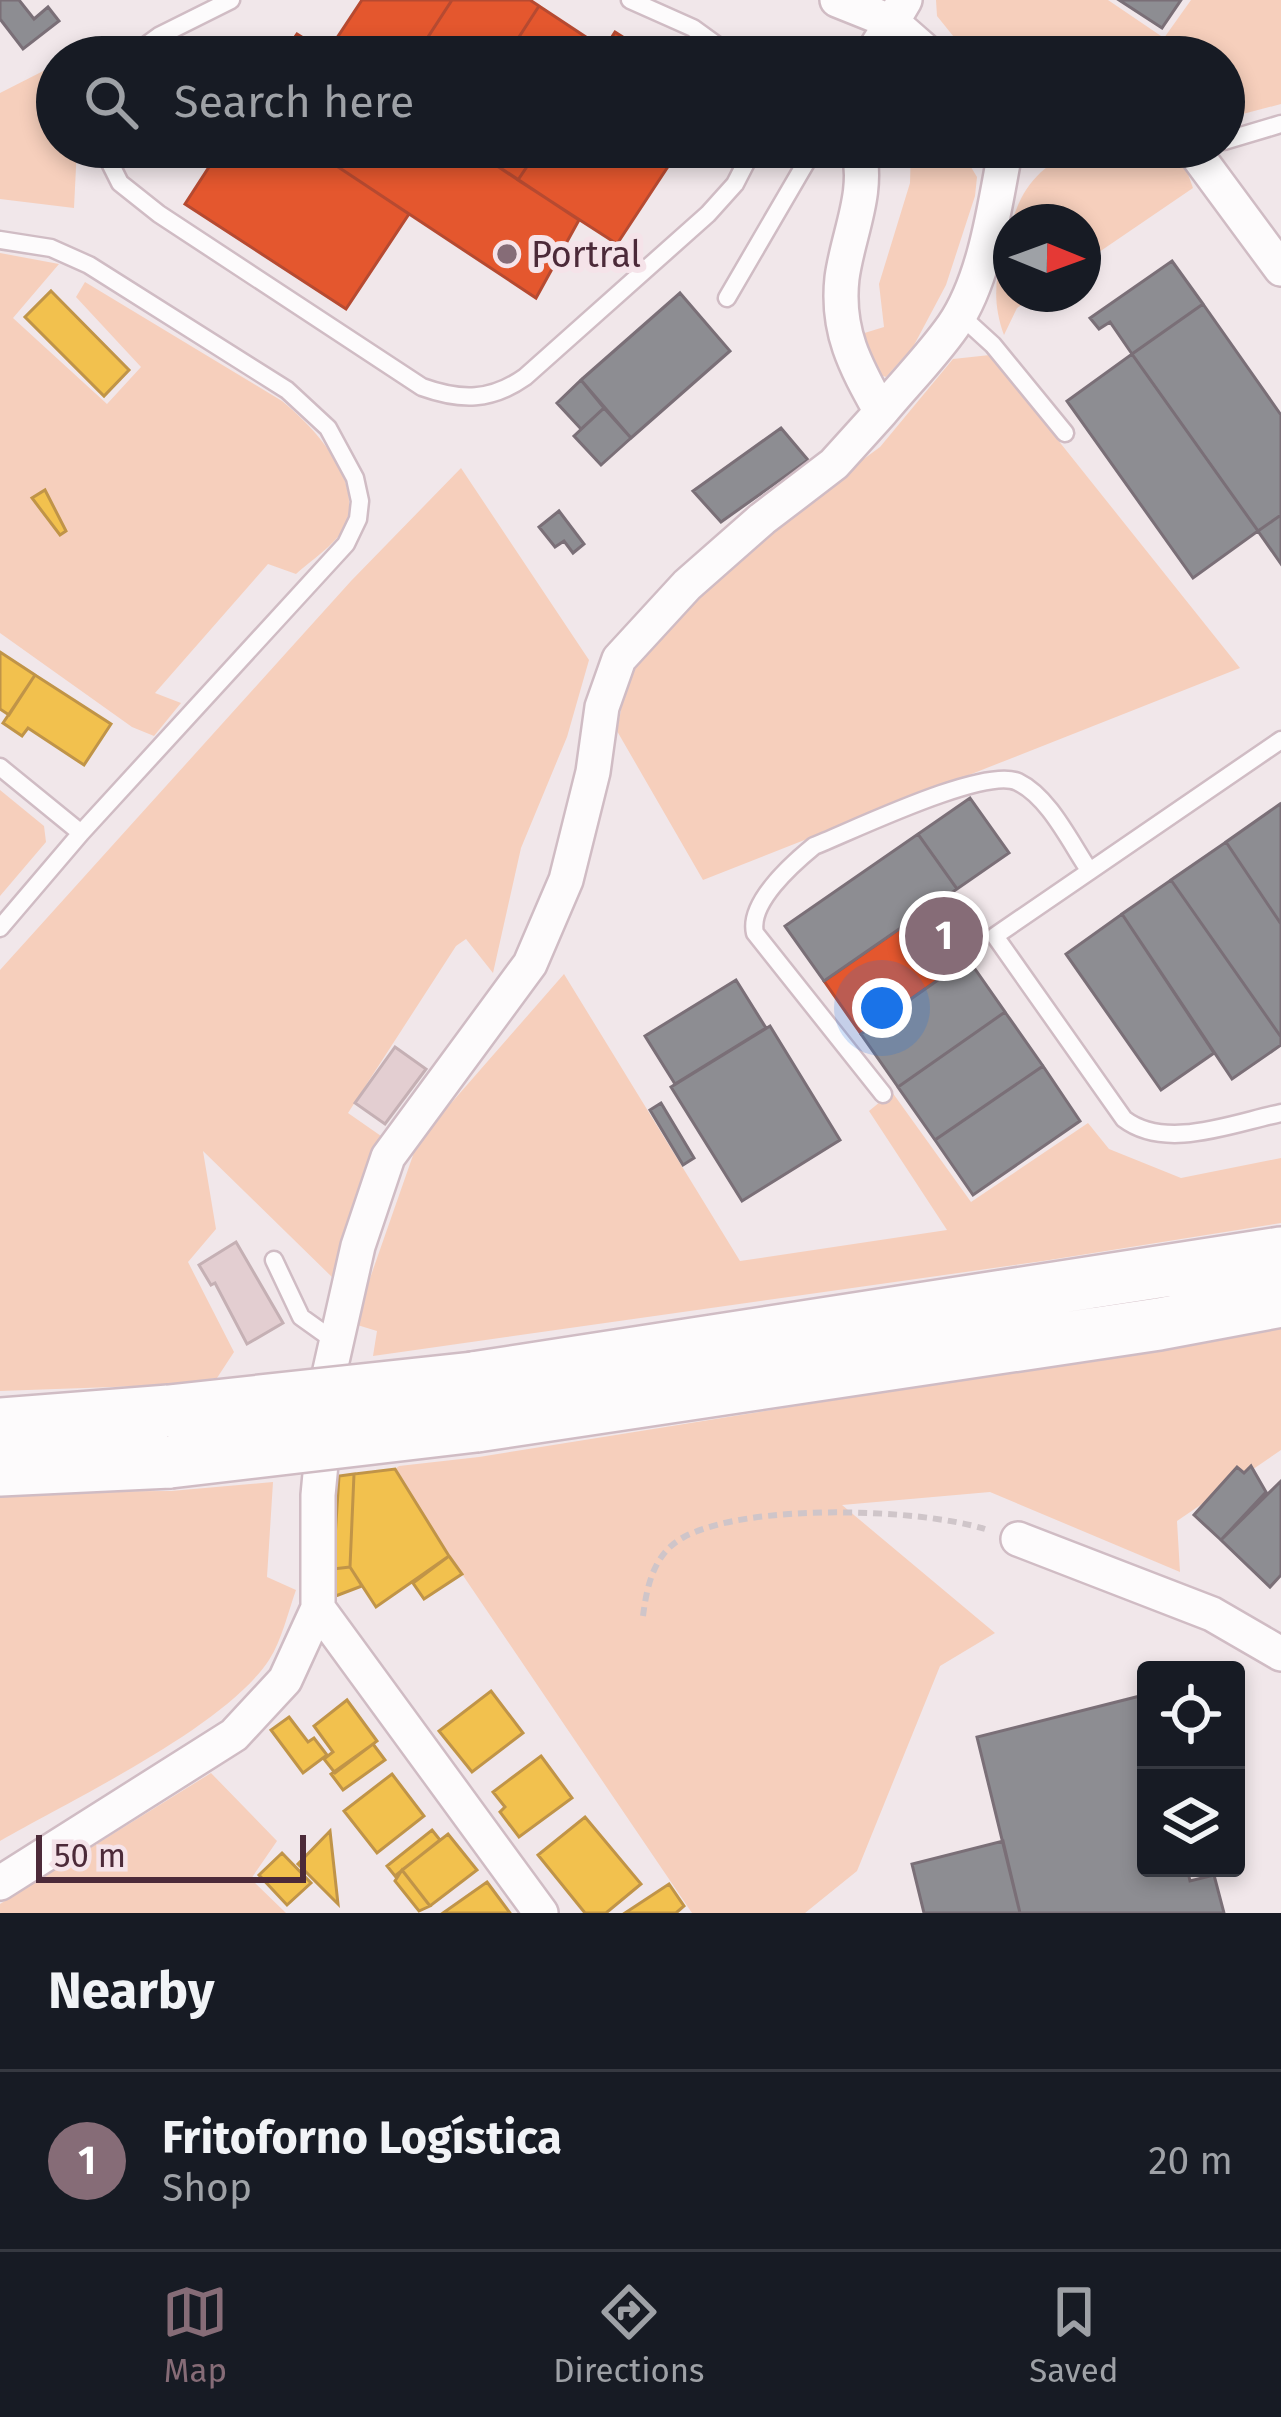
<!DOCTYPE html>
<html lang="en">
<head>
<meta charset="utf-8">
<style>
	:root { --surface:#171b24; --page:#242831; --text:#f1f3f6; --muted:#9ea1a6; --line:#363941; --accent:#866c77 }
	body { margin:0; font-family:"Fira Sans",sans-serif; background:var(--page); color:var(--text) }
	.controls { position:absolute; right:36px; bottom:36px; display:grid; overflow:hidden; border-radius:12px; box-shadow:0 6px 18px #0003 }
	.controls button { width:108px; height:108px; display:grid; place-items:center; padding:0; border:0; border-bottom:3px solid var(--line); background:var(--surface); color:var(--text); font:60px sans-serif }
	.compass { position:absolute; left:993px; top:204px; width:108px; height:108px; border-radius:50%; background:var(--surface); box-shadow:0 6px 18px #0003; rotate:91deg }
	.scale { position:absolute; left:36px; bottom:30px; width:270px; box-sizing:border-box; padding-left:12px; border:6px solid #4c2a39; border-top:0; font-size:33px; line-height:42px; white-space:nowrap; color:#4c2a39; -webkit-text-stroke:9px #f5e3e9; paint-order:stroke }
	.you { position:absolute; left:882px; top:1008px; width:42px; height:42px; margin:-30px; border:9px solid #fff; border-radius:50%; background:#1a73e8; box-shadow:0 0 0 18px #1a73e833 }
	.badge { display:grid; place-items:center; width:78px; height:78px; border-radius:50%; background:var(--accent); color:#fff; font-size:39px; font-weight:700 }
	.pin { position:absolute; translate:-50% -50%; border:6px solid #fff; box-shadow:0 3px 12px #0006 }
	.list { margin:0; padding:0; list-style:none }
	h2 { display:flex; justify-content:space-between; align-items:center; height:156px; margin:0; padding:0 48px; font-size:51px }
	h2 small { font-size:39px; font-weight:400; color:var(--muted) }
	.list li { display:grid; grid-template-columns:78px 1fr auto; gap:36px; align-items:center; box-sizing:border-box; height:180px; padding:0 48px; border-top:3px solid var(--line) }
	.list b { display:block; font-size:45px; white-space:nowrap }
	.list p { margin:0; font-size:39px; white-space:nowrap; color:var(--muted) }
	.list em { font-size:39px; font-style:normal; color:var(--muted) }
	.icon { flex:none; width:66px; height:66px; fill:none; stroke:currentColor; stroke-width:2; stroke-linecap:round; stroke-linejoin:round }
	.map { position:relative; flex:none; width:1281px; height:1913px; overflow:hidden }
	.search { position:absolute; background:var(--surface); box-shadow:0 6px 18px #0003; left:36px; right:36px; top:36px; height:132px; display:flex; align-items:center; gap:30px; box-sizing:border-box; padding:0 42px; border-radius:66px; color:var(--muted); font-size:45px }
	.sheet { height:336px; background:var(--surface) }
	nav { display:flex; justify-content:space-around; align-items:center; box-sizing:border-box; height:168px; border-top:3px solid var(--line); background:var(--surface); font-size:33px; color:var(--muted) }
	nav a { display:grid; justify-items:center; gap:6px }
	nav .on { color:var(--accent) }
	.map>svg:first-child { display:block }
	.green { fill:#f6cfbc }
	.homes { fill:#f2c14e; stroke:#c09448; stroke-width:3 }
	.shops { fill:#e4572e; stroke:#b64a31; stroke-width:3 }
	.industry { fill:#8d8d92; stroke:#7a6f77; stroke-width:3 }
	.building { fill:#e3ced1; stroke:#c5b0b4; stroke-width:3 }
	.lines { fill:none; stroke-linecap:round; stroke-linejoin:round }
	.service-casing { stroke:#d0bcc4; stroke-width:21 }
	.minor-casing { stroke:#d0bcc4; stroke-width:38 }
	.primary-casing { stroke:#d0bcc4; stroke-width:56 }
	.path { stroke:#cfc5c9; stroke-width:6; stroke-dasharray:9 6; stroke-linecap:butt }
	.service { stroke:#fdfbfc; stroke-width:16 }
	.minor { stroke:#fdfbfc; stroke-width:33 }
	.primary { stroke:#fdfbfc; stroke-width:51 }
	.primary-bridge-casing { stroke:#d0bcc4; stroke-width:56; stroke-linecap:butt }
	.primary-bridge { stroke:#fdfbfc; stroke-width:51 }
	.poi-dot { fill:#866c77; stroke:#f5e3e9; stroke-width:4.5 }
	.labels { text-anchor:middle; stroke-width:12; stroke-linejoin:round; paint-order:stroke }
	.poi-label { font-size:36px; fill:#4c2a39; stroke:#f5e3e9; text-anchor:start }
</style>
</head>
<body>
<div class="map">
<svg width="1281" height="1913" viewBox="0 0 1281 1913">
	<rect width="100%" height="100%" fill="#f1e7ea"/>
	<path class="green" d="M936,0H1108L1164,38L1191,0H1281V104L1224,119V57H970L937,16Z
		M57,64V147H77L74,208L0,199V93Z
		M911,147H959L977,177L975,196L946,285L913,347L886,377L869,371L858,335L884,327L879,284L910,183Z
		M1082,147H1121L1183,160L1193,188L1083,263V222H1012C1024,182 1044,164 1082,147Z
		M1011,224V294H1038L1017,308L1004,335C989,294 998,265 1011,224Z
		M0,253L59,264L13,318L107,404L141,367L76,297L85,282L282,401C314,427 366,482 344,528C336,544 309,562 296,574L268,564L155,693L181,703L154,736L132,727L0,633Z
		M990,355L1240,668L703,880L617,731L630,662L727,560L880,447L953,359Z
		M461,468L589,660L567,737L521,848L493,973L466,939L456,946L348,1113L381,1136L333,1278L203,1151L216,1229L188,1262L234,1352L217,1378L168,1385L0,1391V970L351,581Z
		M0,790L44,826L46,842L0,896Z
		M564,974L740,1261L947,1230L869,1111L892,1092L971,1202L1088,1123L1109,1149L1181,1178L1281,1158V1223L1043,1261L373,1356L377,1331L354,1324L418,1141Z
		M1281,1328V1450L1177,1521L1180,1572L990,1492L842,1505L995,1633L940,1666L857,1871L805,1913H692L462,1574L395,1469L399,1466L479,1457Z
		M273,1482L267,1577L296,1590C288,1612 282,1640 269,1660C225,1727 73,1799 0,1841V1492L171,1491Z
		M211,1773L277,1841L251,1879L286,1913H0V1904Z"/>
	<path class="homes" d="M51,291L129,370L104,396L25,317Z
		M45,490L66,531L60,535L32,498Z
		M0,652L35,675L9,715L0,709Z
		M35,675L111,724L84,765L28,728L22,736L3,723Z
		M395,1469L449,1556L376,1607L350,1567L354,1474Z
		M354,1474L350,1567L333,1569L339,1476Z
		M449,1556L462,1574L424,1599L413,1583Z
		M350,1567L362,1586L333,1597V1569Z
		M491,1691L523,1733L472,1772L439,1731Z
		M347,1700L377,1741L335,1773L324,1759L333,1752L314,1726Z
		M289,1717L308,1742L314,1738L327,1755L303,1773L271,1730Z
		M373,1744L385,1760L343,1790L331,1774Z
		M541,1756L572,1798L519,1837L500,1812L505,1807L493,1792Z
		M392,1774L424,1816L377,1853L344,1811Z
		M585,1817L641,1884L606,1913H585L538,1855Z
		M432,1830L440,1840L395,1876L387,1866Z
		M330,1831L338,1904L298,1864Z
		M448,1834L477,1870L430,1906L402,1870Z
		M282,1853L311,1883L287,1905L259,1875Z
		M402,1870L430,1906L419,1911L395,1881Z
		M487,1882L510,1913H443Z
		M669,1884L684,1906L676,1913H625Z"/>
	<path class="shops" d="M362,0H452L415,57H332L327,53Z
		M452,0H530L539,6L506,57H415Z
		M539,6L604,49L599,57H506Z
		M615,32L654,57H599Z
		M297,34L327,53L332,57H281Z
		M222,147H308L409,214L346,309L185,204Z
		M308,147H469L579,220L536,298Z
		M469,147H540L518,180Z
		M540,147H654L673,159L617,244L518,180Z
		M931,907L968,959L861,1034L824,981Z"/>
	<path class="industry" d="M0,0H19L34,19L48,7L59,21L23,49L0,19Z
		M1119,0H1181L1162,28Z
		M1172,261L1203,304L1132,354L1110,322L1099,329L1090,318Z
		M680,293L730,351L631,438L581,380Z
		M1203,304L1281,415V515L1258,531L1132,354Z
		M1132,354L1258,531L1193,578L1067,401Z
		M581,380L604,408L581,429L557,403Z
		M604,408L631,438L601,465L574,436Z
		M781,428L808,460L721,522L693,491Z
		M559,511L584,544L573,553L564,541L555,547L539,527Z
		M1281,515V564L1258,531Z
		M970,798L1009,853L957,889L918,834Z
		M1280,804L1281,806V924L1226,842Z
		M918,834L957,889L824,981L785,926Z
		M1226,842L1281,924V1037L1171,880Z
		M1171,880L1281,1037V1045L1232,1079L1122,914Z
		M1122,914L1214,1053L1161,1090L1066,954Z
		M968,959L1005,1012L898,1087L861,1034Z
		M736,980L766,1028L675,1084L645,1036Z
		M1005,1012L1043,1066L935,1140L898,1087Z
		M770,1026L840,1140L742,1201L671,1087Z
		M1043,1066L1080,1121L973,1195L935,1140Z
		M661,1103L694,1158L683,1165L650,1110Z
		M1251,1466L1266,1492L1221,1540L1194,1515L1237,1467L1244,1473Z
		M1281,1481V1575L1270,1587L1221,1540Z
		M1144,1695L1146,1868H1187L1190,1881L1214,1875L1224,1913H1020L977,1737Z
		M1003,1841L1020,1913H924L912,1864Z"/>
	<path class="building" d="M395,1047L426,1069L385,1124L355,1103Z
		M236,1242L283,1323L247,1344L215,1283L211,1285L199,1265Z"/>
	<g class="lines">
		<defs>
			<path id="service" d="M630,0L693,28L733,57
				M130,57L159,36L231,0
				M1224,141L1281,124
				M102,147L120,183L159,214L422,387C461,401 491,401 525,377L708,214L735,184L754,147
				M0,240L51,248L89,265L287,390L328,428L355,478L360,501L358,519L346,544L81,833L0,767
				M727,298L815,147
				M959,314L993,345L1065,433
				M1281,740L995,936L1124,1119C1166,1151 1233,1123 1281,1113
				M0,928L81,833
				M883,1094L755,933C748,903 792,864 814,846C852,831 985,766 1018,782C1049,797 1070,842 1089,870
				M274,1260L301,1317L336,1342"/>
			<path id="minor" d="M837,0L892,22L905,0
				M870,57L892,22L932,57
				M858,147C870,193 848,233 842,278C836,332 856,367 881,412C905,383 932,356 953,326C986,278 995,203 1006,147
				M1191,147L1281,269
				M1018,1539L1212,1614L1281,1654
				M318,1608L541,1913
				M0,1883L234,1735L285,1680L318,1608V1495L330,1370L358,1246L388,1157L530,964L566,880L593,772L602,707L619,659L687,585L762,519L834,464L881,412"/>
			<path id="primary" d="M473,1378L1281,1253
				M0,1424L169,1411
				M476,1426L1159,1324L1281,1301
				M0,1470L170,1462"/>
		</defs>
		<use href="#service" class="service-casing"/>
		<use href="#minor" class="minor-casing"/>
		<use href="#primary" class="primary-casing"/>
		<path class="path" d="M643,1616C647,1585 654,1553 684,1537C748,1503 917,1508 985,1529"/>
		<use href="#service" class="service"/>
		<use href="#minor" class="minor"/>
		<use href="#primary" class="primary"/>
		<defs>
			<path id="primary-bridge" d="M169,1411L473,1378
				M170,1462L476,1426"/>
		</defs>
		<use href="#primary-bridge" class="primary-bridge-casing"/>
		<use href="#primary-bridge" class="primary-bridge"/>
	</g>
	<circle class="poi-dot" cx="507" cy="254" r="12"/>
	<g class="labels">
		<g class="poi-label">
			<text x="531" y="267">Portral</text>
		</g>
	</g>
</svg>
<div class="controls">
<button><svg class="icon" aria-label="locate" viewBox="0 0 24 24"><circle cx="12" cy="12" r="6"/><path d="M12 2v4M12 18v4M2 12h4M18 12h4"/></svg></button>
<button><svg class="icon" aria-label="layers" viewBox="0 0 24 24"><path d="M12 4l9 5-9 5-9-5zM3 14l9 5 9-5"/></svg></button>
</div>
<svg class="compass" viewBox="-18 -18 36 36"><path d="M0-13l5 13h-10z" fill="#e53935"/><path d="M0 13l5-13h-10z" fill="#9ea1a6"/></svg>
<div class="scale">50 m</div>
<div class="you"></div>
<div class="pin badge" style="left:944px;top:936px">1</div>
<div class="search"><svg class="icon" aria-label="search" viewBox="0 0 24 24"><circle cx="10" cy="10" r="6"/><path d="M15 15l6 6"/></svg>Search here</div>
</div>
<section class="sheet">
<h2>Nearby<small></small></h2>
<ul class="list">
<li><span class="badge">1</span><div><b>Fritoforno Logística</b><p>Shop</p></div><em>20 m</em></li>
</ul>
</section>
<nav>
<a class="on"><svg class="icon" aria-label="map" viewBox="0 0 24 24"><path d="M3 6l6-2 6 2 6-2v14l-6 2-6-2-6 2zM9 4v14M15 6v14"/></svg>Map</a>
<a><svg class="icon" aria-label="directions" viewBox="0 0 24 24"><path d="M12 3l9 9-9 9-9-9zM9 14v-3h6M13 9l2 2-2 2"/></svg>Directions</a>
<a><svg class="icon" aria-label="saved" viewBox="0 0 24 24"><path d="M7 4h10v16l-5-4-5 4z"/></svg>Saved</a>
</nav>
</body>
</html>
